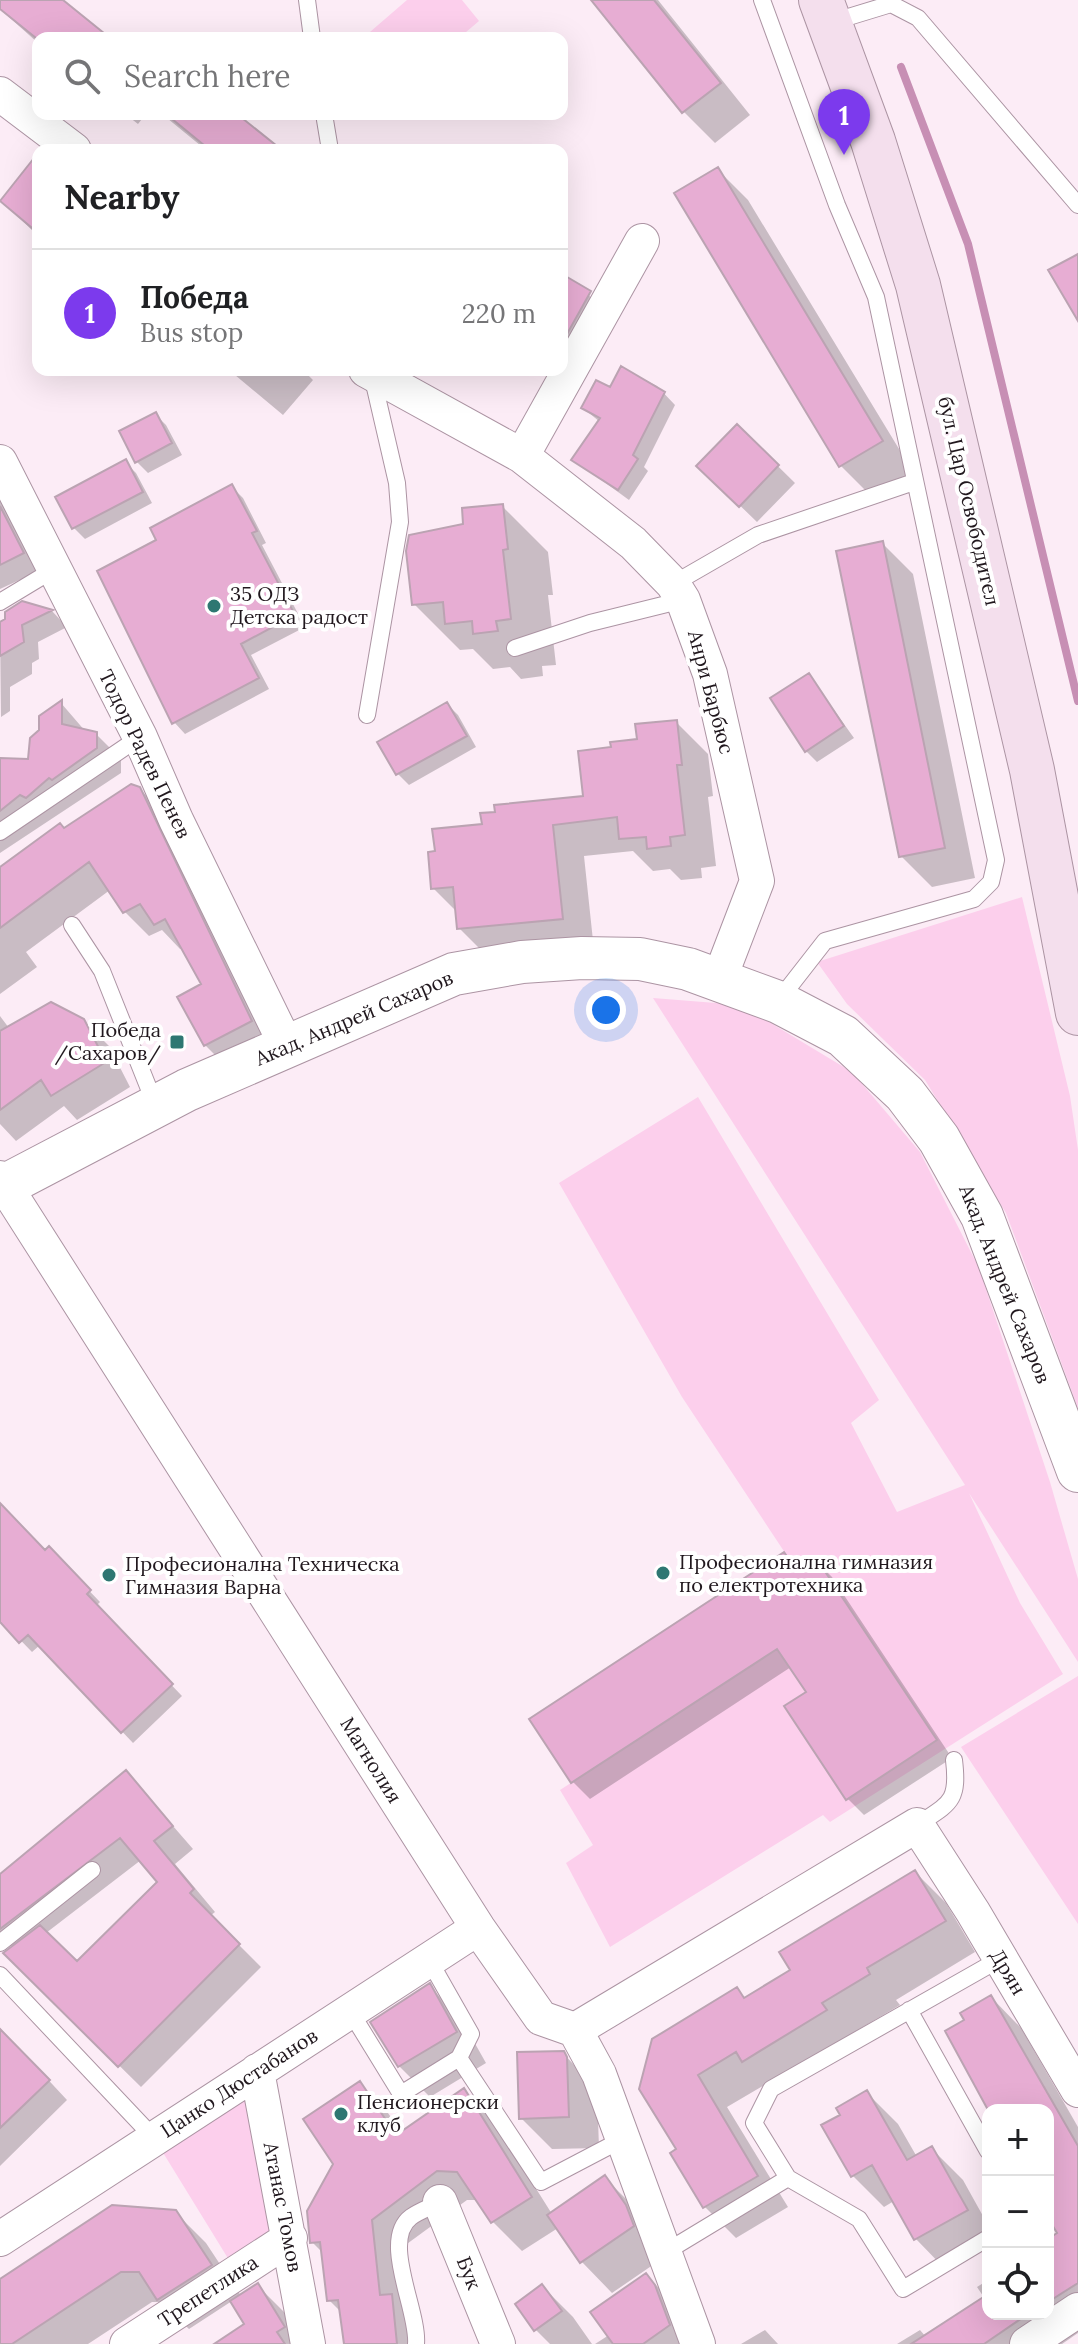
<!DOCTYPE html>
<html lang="en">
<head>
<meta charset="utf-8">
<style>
	:root { --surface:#fff; --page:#f2f2f2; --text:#202124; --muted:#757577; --line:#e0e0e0; --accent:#7c3aed }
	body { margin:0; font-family:Lora,serif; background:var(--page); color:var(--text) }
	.controls { position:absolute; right:24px; bottom:24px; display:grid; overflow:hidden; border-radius:16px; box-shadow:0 8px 32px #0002 }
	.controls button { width:72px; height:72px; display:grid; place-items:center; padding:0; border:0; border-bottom:2px solid var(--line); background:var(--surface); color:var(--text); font:40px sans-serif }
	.you { position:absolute; left:606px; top:1010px; width:28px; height:28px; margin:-20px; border:6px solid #fff; border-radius:50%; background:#1a73e8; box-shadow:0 0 0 12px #1a73e833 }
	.badge { display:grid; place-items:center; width:52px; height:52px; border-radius:50%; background:var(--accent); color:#fff; font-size:26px; font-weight:700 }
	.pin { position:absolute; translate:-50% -66px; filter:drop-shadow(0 2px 4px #0008) }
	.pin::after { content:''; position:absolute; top:42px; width:28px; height:24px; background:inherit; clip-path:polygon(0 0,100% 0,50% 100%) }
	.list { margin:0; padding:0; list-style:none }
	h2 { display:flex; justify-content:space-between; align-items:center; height:104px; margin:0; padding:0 32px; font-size:34px }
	h2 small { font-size:26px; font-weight:400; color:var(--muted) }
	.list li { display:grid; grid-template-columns:52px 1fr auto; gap:24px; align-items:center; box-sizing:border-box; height:128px; padding:0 32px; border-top:2px solid var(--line) }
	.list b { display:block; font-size:30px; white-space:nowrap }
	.list p { margin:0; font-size:26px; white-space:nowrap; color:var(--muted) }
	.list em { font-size:26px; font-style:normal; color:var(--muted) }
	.icon { flex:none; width:44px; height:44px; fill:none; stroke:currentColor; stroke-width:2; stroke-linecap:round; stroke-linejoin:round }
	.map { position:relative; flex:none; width:1078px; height:2344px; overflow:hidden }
	.search { position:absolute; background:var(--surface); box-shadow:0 8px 32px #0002; left:32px; top:32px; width:536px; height:88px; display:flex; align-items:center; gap:20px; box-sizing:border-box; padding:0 28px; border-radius:16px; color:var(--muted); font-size:30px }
	.panel { position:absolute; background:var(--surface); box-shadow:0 8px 32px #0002; left:32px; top:144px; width:536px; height:232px; border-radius:16px }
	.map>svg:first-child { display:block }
	.green { fill:#fccfec }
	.shadow { fill:#0003; fill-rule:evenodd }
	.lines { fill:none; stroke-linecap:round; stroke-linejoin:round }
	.stream { stroke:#c78fb4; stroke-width:8 }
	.building { fill:#e7add3; stroke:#bba3b2; stroke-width:2 }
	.service-casing { stroke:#ac94a3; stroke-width:18 }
	.minor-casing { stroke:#ac94a3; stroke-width:36 }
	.tertiary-casing { stroke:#ac94a3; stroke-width:44 }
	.secondary-casing { stroke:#ac94a3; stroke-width:46 }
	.service { stroke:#fff; stroke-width:16 }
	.minor { stroke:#fff; stroke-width:34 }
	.tertiary { stroke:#fff; stroke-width:42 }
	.secondary { stroke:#f4dfed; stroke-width:44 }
	.poi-dot { fill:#2e7772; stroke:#fff; stroke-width:3 }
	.labels { text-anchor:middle; stroke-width:8; stroke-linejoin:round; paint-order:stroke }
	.street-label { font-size:20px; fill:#21181e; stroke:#fff }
	.poi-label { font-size:20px; fill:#21181e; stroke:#fff; text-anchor:start }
</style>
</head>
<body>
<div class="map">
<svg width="1078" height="2344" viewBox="0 0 1078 2344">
	<rect width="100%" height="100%" fill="#fcecf6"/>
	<path class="green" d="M407,0H462L479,21L459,38H363Z
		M1022,897L1070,1096L1078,1150V1408L1006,1213L925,1080L847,1004L817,962Z
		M653,998L741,1005L852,1072L920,1152L979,1268L1050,1482L1078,1579V1662L969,1493L1020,1603L1063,1674L830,1822L823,1815L610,1947L566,1863L593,1845L560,1790L777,1649L806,1692L784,1706L846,1800L816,1558L797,1571L682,1397L559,1183L698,1097L879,1400L851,1423L897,1512L965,1485Z
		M1078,1676V1924L961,1747Z
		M257,2071L290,2238L237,2273L154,2138Z"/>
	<path class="shadow" d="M0,0H60L107,38H38V43L0,9Z
		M593,0H658L750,115L715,143L684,112Z
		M125,114H146L138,124Z
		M162,114H234L277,150H206Z
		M717,169L748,200L913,472L872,497L841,466Z
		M38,176V236L1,200Z
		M562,277L601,304L572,355L562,349Z
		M621,368L657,386L675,405L644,467L648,471L629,500L574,460L600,422L583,408L610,390Z
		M229,370H303L313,380L283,415Z
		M155,414L166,425L182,455L148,473L137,462Z
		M737,426L795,483L757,522L699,466Z
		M125,462L136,473L152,503L85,539L74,528Z
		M232,487L243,498L266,543L262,545L305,627L251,655L269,689L185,734L174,722L159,541Z
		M0,500L7,508L39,571L0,589Z
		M502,506L548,552L553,595H548L556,665L542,666L543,676L521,679L510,667L493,669L473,649L460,650L414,604L466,525Z
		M882,543L913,574L975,878L932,887L901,856Z
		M22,604L52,611L67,627L38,642L39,659L32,663V674L10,687V711L1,717L0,625Z
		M809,675L854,738L817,762L806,751Z
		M61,703L86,732L96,734L121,759V773L0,853V759L30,761L41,731Z
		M447,704L458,715L476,747L409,785L398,774L380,743Z
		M676,722L708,754L713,796L708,797L716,866L701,868L702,878L681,880L670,869L653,871L633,851L584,856L594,950L491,960L459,928L458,913L433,888L484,826L585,798L613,749L640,741Z
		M139,788L164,814L276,1046L230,1070L205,1045L203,985L183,947L180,949L162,930L149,936L124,911L110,890L26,952L37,967L0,994V870Z
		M0,1016L9,1028L83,1020L109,1046L130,1087L77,1120L64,1106L16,1141L0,1124Z
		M0,1505L45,1553L49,1549L100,1602L96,1606L182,1696L133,1743L40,1645L32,1652L0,1619Z
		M784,1554L800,1571L816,1561L832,1577L952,1758L864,1815L848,1799L808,1693L791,1667L590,1799L573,1782L531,1720Z
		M126,1772L193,1849L175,1864L215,1912L210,1916L261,1967L141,2087L8,1956L15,1950L0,1935V1876ZM141,1860L159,1882L77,1964L46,1933Z
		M915,1872L946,1903L975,1952L896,2000L900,2005L851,2034L774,2092L766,2084L727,2107L788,2207L736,2238L705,2207L673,2154L678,2150L641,2089L737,1990L746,1999L793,1971Z
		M429,1986L460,2017L486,2063L430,2097L399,2066Z
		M991,1997L1021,2028L1078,2127V2333L1062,2344H897L920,2330L926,2337L985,2299L977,2287L988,2280V2314H1048V2241L1059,2234L1048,2213V2110H991L967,2021Z
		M0,2028L67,2100L0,2166Z
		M563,2053L597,2090L599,2148L552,2149L521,2118Z
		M359,2084L388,2113L402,2133L464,2091L493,2120L552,2214L605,2178L635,2208L663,2258L612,2293L582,2262L558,2228L522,2251L493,2222L478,2200H467L400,2249L422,2344H346L342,2313L329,2300L323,2253L312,2242Z
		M867,2093L898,2124L917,2157L932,2149L963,2180L988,2225V2247L946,2270L916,2239L894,2201L884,2207L853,2176L824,2126L843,2115Z
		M175,2212L206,2243L241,2296L258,2286L287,2315L304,2344H217L246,2325L232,2301L189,2329L161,2302H152L88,2344H0V2282Z
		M646,2275L677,2306L695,2344H595L609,2335Z
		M542,2286L573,2317L592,2344H550L536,2330Z
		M765,2330L778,2344H741Z"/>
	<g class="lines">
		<path class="stream" d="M901,67L968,244L1078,701"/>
	</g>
	<path class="building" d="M0,0H63L110,38H36L0,9Z
		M591,0H654L721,83L682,113Z
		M166,114H237L282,150H210Z
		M38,153V233L0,201Z
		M718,167L883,441L839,467L674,193Z
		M1078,254V321L1048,270Z
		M562,274L591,291L562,343Z
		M621,366L665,392L633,455L638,459L618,490L571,460L600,418L581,408L596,380L610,387Z
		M156,412L172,443L135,463L119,431Z
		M737,424L779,465L739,507L696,466Z
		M126,459L143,492L72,529L55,497Z
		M232,484L257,531L252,533L295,615L241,644L259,678L172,724L97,571L156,540L150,528Z
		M503,504L508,549L503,550L511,619L496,621L498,631L473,634L472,621L445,624L443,602L412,605L406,551L409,535L463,524L462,508Z
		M0,506L24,553L0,565Z
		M883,541L945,848L899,857L836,551Z
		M22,601L53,610L22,625L24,642L0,656V622L5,619V612Z
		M809,673L844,726L805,752L770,698Z
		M62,700V724L97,732V748L52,780L49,778L26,798L20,795L0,811V758L28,759L30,738L39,730V716Z
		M447,702L467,736L396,775L377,742Z
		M677,720L682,765H677L685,835L670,837L671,846L647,849L646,837L619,839L617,817L553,825L563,919L457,929L453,887L431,889L428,852L435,851L432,829L482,824L480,813L495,812L494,805L583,796L578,751L611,747L610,742L637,739L635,724Z
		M131,784L140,787L252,1021L204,1046L177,997L201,984L165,919L154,925L140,904L123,913L89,862L0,928V867L60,823L64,828Z
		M51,1002L84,1019L106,1062L51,1096L41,1080L0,1110V1031Z
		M0,1503L45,1550L49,1546L91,1590L87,1594L173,1684L121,1733L28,1635L19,1643L0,1622Z
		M784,1552L797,1571L816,1558L937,1740L846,1800L784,1706L806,1692L777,1649L571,1783L529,1719Z
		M126,1770L173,1826L154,1841L194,1889L190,1893L240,1944L118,2067L3,1953L40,1925L77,1961L157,1882L120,1838L0,1929V1874Z
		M915,1870L946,1921L867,1968L870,1974L822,2003L827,2010L742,2062L736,2052L698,2075L758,2176L703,2208L670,2153L676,2149L639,2089L652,2039L737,1987L744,1998L790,1970L779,1952Z
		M430,1983L457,2032L398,2067L370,2022Z
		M991,1995L1078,2146V2283L1048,2302V2239L1057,2233L1048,2218V2110H988L945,2031L964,2020L960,2013Z
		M0,2029L50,2080L0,2128Z
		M564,2051L567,2057L569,2117L519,2119L517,2052Z
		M360,2081L396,2135L464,2088L532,2197L491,2223L457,2172L437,2171L372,2220L380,2295L392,2294L397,2344H344L338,2300L327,2301L320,2242L310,2243L307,2211L333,2164L303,2119Z
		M867,2090L907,2160L932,2146L968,2210L914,2240L872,2165L851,2177L821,2125L840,2115L836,2108Z
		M605,2175L626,2205L634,2226L580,2263L547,2215Z
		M112,2205L176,2210L212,2265L157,2300L139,2272H121L12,2344H0V2279Z
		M646,2273L655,2285L670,2325L643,2344H613L590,2312Z
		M258,2283L285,2327L277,2332L285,2344H214L244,2324L230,2301Z
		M542,2284L562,2311L534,2331L515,2304Z
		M988,2294V2314H1028L984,2344H911Z"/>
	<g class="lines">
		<defs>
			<path id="service" d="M307,0L312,38
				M762,0L837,205L876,297L996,860L991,882L974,899L825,941L779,1000
				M832,22L891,4L918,18L1078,205
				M324,114L330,150
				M673,584L758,535L914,482
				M0,602L53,570
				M515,648L590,623L683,600
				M367,715L400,522L397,483L372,375
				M0,832L140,737
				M72,925L102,971L155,1104
				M917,1825C950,1803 959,1802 954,1760
				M0,1943L92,1870
				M429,1960L471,2034L459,2058L541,2182L623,2139
				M0,1975L154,2138
				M909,2010L988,2151
				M350,2011L401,2094L459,2058
				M788,2178L754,2123L771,2089L1000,1959
				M664,2253L788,2178L859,2219L903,2289L988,2238
				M416,2344C419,2311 380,2240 411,2217C419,2211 431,2207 440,2202"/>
			<path id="minor" d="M0,94L74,150
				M366,370L522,456L633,543L673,584L683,600L710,674L757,881L719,980
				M522,456L642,241
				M0,462L140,737L176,820L287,1047
				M0,1178L478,1928L541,2018L575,2030L599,2074L698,2344
				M575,2030L917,1825L973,1912L1078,2090
				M257,2071L308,2344
				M440,2202L498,2344
				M0,2239L478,1928
				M127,2344L290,2238
				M1027,2344L1078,2310"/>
			<path id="tertiary" d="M0,1188L187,1090L454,974L522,962L582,958L640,959L688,969L778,1002L843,1036L905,1094L939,1139L982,1216L1078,1471"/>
			<path id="secondary" d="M821,0L873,141L918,285L1032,770L1078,1013"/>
		</defs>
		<use href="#service" class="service-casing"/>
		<use href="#minor" class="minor-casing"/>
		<use href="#tertiary" class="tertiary-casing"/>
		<use href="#secondary" class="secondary-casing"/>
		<use href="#service" class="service"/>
		<use href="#minor" class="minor"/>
		<use href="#tertiary" class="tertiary"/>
		<use href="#secondary" class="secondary"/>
	</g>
	<g class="poi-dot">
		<circle cx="214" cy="606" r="8"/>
		<rect x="169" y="1034" width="16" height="16" rx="4"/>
		<circle cx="663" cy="1573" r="8"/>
		<circle cx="109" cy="1575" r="8"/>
		<circle cx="341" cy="2114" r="8"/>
	</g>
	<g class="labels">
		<g class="street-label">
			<text transform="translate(969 501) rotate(77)" y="7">бул. Цар Освободител</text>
			<text transform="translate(711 692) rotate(75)" y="7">Анри Барбюс</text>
			<text transform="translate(145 754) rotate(64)" y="7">Тодор Радев Пенев</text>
			<text transform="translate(354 1018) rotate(-23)" y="7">Акад. Андрей Сахаров</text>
			<text transform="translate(1005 1284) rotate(68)" y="7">Акад. Андрей Сахаров</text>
			<text transform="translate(371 1760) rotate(58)" y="7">Магнолия</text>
			<text transform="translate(1008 1972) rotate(59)" y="7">Дрян</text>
			<text transform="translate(239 2083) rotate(-33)" y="7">Цанко Дюстабанов</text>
			<text transform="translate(283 2207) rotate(79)" y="7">Атанас Томов</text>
			<text transform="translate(469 2273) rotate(68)" y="7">Бук</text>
			<text transform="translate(208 2291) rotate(-33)" y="7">Трепетлика</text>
		</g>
		<g class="poi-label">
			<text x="230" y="601">35 ОДЗ<tspan x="230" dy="23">Детска радост</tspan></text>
			<text x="161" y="1037" text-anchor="end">Победа<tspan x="161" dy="23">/Сахаров/</tspan></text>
			<text x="679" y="1569">Професионална гимназия<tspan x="679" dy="23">по електротехника</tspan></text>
			<text x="125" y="1571">Професионална Техническа<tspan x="125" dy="23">Гимназия Варна</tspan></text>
			<text x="357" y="2109">Пенсионерски<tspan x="357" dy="23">клуб</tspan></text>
		</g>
	</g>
</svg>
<div class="controls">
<button>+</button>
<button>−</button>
<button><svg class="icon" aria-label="locate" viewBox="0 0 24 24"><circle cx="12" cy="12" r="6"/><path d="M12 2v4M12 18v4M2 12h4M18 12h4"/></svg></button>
</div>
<div class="you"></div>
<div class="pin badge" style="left:844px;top:155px">1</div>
<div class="search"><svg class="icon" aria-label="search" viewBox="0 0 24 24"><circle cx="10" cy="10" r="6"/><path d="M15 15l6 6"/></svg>Search here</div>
<section class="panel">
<h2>Nearby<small></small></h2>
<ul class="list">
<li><span class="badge">1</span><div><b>Победа</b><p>Bus stop</p></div><em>220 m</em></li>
</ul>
</section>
</div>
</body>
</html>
